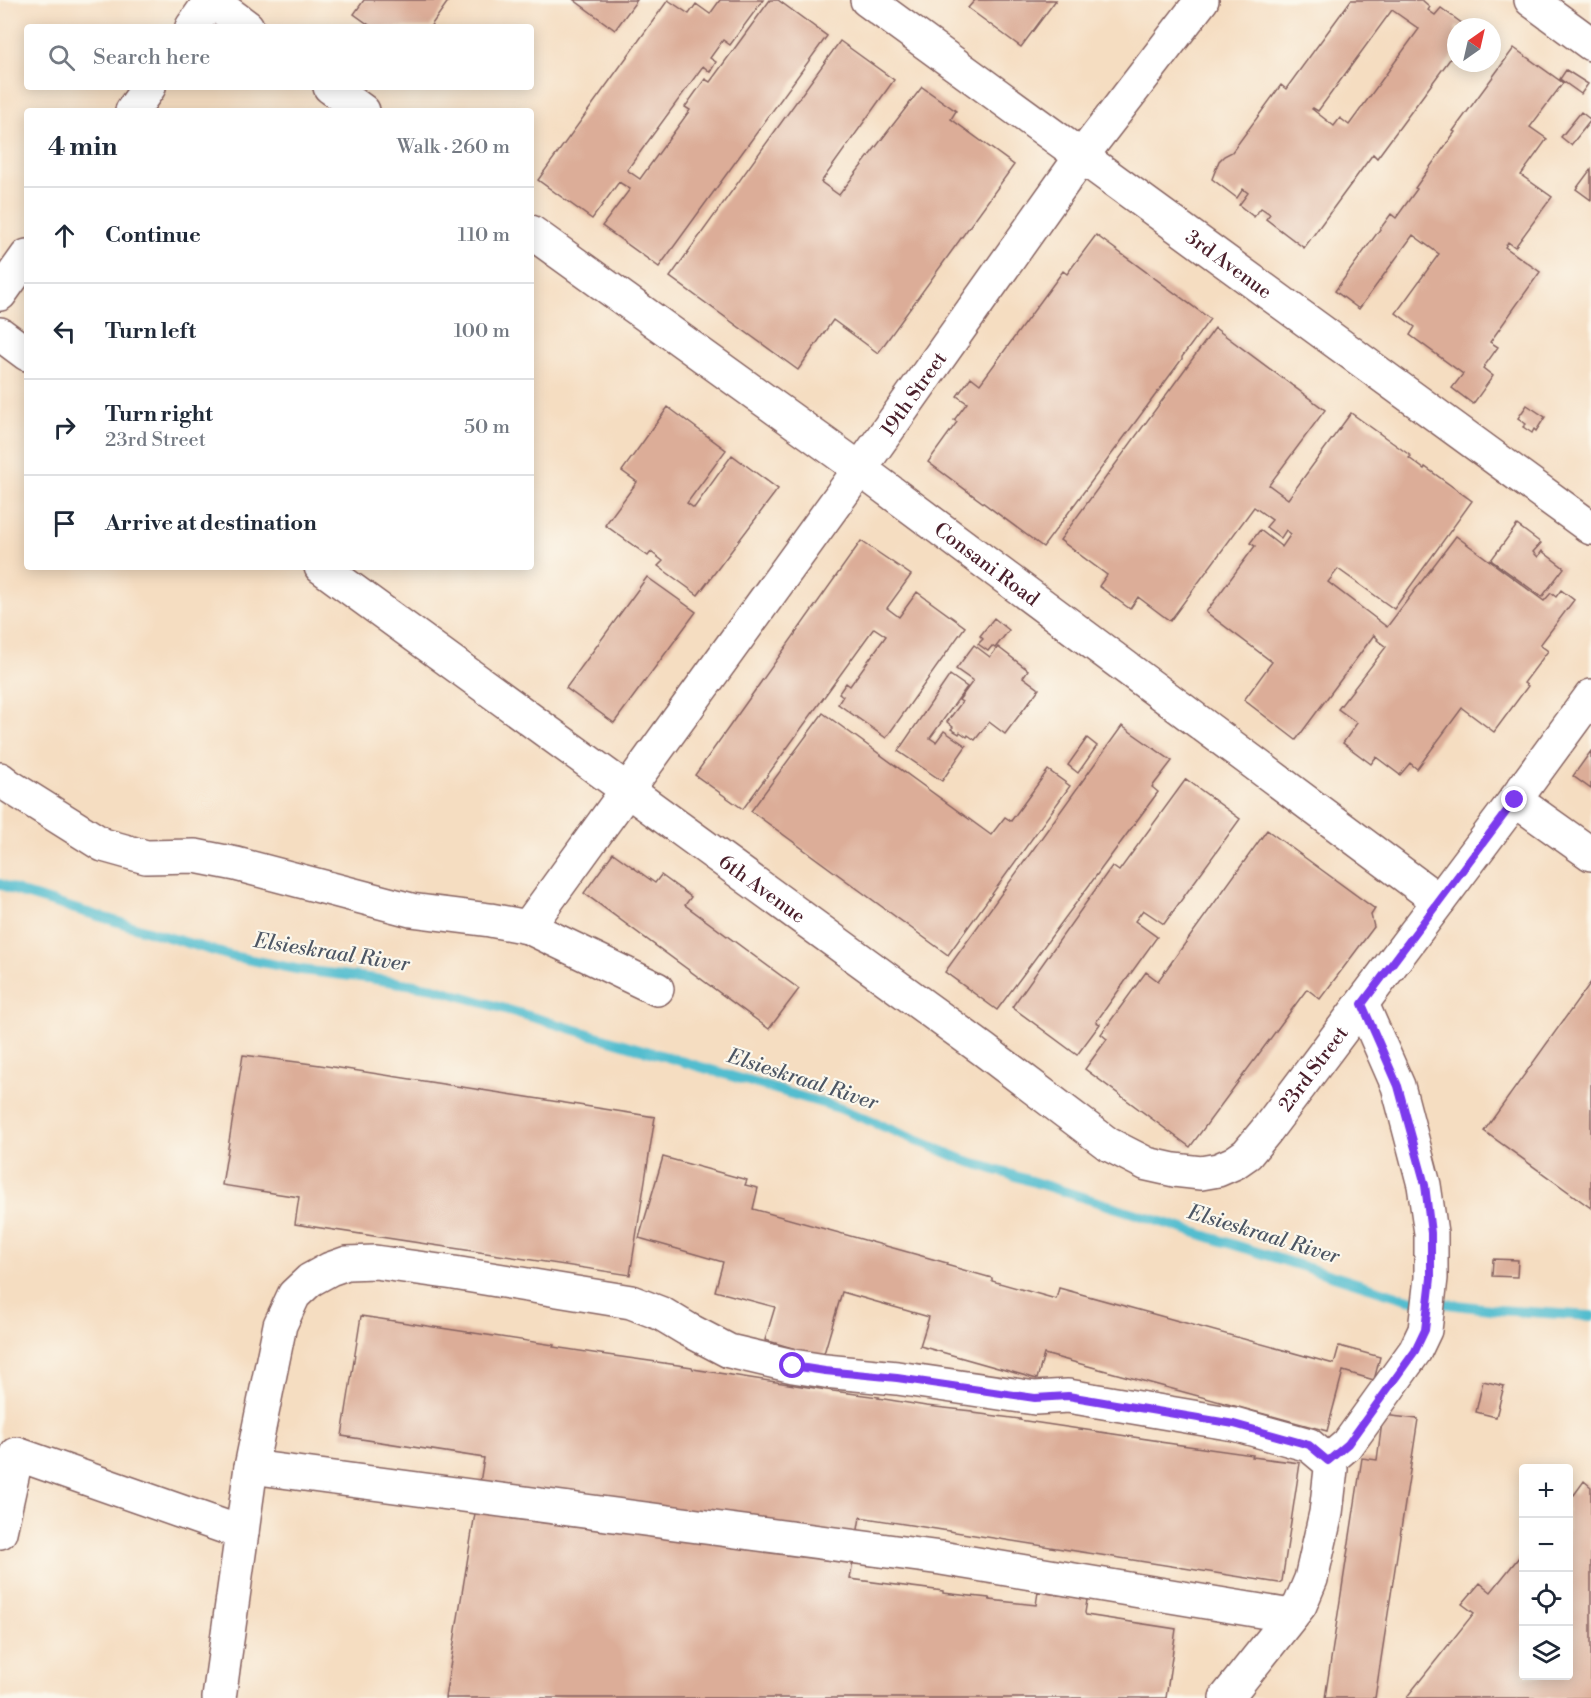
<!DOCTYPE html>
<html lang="en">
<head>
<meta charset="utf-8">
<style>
	:root { --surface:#fff; --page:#f2f2f3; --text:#1f2937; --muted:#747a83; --line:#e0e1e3 }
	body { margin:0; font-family:"Libre Bodoni",serif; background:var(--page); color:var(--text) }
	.controls { position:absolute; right:18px; bottom:18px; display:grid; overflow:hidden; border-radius:6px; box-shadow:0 3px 15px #0003 }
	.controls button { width:54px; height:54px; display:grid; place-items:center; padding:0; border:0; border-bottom:2px solid var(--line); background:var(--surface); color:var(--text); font:30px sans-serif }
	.compass { position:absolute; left:1447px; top:18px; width:54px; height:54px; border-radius:50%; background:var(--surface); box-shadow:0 3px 15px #0003; rotate:34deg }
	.stop { position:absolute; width:18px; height:18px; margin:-14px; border:4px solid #7c3aed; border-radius:50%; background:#fff }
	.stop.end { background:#7c3aed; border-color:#fff; box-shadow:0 2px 6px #0008 }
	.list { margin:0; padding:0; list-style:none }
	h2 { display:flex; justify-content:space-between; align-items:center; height:78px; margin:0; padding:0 24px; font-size:26px }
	h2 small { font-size:20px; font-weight:400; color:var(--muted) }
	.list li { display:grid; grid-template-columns:39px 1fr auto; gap:18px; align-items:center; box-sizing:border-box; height:96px; padding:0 24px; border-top:2px solid var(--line) }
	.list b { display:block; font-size:22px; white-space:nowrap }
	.list p { margin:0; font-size:20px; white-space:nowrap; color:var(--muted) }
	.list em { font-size:20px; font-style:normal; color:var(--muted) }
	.icon { flex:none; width:33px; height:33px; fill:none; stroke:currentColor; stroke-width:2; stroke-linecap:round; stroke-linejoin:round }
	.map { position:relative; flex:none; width:1591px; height:1698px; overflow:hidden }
	.search { position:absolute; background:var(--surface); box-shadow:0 3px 15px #0003; left:24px; top:24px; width:510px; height:66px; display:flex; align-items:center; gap:15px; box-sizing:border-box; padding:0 21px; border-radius:6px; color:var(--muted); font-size:22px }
	.panel { position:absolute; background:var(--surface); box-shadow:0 3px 15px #0003; left:24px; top:108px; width:510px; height:462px; border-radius:6px }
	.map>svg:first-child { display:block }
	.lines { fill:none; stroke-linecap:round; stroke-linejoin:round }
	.stream { stroke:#52bdcf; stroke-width:10 }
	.building { fill:#dcad98; fill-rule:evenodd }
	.minor-casing { stroke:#866260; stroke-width:36 }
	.minor { stroke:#fff; stroke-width:33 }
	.route { stroke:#7c3aed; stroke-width:8 }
	.labels { text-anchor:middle; stroke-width:4.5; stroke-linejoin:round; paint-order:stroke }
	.street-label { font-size:20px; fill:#4a1f2b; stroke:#fbf7ec }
	.water-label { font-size:21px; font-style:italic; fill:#4d5664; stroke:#fbf7ec }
</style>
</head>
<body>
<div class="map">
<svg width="1591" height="1698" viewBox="0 0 1591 1698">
	<rect width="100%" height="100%" fill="#fbf7ec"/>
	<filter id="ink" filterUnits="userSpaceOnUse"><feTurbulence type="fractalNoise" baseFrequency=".0167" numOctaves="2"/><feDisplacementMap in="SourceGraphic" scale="12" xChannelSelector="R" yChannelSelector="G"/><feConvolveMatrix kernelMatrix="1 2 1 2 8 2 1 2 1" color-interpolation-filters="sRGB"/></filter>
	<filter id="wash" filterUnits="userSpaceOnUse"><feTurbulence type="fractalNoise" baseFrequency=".008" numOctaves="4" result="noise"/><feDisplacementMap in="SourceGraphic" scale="24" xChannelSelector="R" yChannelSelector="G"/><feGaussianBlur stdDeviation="1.35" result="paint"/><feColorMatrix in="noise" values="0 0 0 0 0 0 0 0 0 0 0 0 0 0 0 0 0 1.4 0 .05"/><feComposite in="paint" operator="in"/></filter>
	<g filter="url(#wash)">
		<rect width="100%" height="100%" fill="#f5ddc1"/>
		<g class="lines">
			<path class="stream" d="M0,884L25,894L231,956L301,970L368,978L434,988L839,1108L964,1160L1407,1299L1498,1310L1591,1316"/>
		</g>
		<g id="blocks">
			<path class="building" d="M364,0H449L430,27H372L354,14Z
				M574,0H637L615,30Z
				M668,0L689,14L696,4L710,14L720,0H763L730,45L723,40L710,58L716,62L710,72L703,66L627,170L640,179L690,110L685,107L705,79L710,82L770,0H778L827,36L659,267L602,226L630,189L619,182L592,219L538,180Z
				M975,0H1056L1021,47L968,8Z
				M1351,0H1422L1430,7L1428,10L1435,15L1441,8L1467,27H1456V51L1377,158L1373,154L1304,248L1266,219L1270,214L1261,208L1254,217L1239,205L1248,193L1243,189L1237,198L1212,179L1219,161L1224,156L1232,152L1281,85L1286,89ZM1392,10L1419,29L1349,125L1340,118L1334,126L1312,109L1313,108L1318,111Z
				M840,41L894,80L821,182L839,195L922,87L956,111L951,119L1014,165L878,353L833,320L798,370L670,277Z
				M1514,48L1563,83L1530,127L1547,139L1521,175L1552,197L1515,247L1508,242L1505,247L1540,272L1490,342L1498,347L1483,368L1493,376L1473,404L1452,388L1463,374L1410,335L1415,327L1396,313L1439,254L1413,235L1359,309L1335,291L1391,214L1396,218L1417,189L1415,188L1455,132L1453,131Z
				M1566,70L1588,84L1581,94L1560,79Z
				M1581,112L1591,120L1571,145L1561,137Z
				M1591,169V200L1576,189Z
				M1096,235L1210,319L1182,357V359L1043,547L928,462L957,422L954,420L967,403L957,396L971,377L980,384L1063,271L1067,274Z
				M1215,328L1325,410L1269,485L1288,499L1351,413L1411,456L1409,458L1424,469L1425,467L1472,501L1394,609L1338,569L1328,582L1387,627L1456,536L1544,601L1551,593L1556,597L1561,590L1574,600L1540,645L1548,651L1524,683L1528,686L1494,732L1462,708L1417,769L1410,763L1400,775L1376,757L1371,764L1343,743L1357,723L1338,709L1386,647L1377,640L1378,639L1374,635L1296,740L1244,700L1272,662L1206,612L1255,546L1250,543L1260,530L1282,547L1291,534L1286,530L1281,538L1266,527L1272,520L1254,507L1170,621L1138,597L1130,609L1099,586L1107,575L1060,540Z
				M1527,405L1545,417L1536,431L1534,429L1532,433L1523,427L1526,424L1518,418Z
				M668,407L726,450L687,503L694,508L732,455L778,489L698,595L658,566L663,561L651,552L648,556L605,525L637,482L622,471Z
				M1517,525L1541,543L1533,552L1538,557L1542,551L1564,568L1542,597L1491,560Z
				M861,541L911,575L887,608L899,617L917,592L965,627L886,738L838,704L843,696L839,693L846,683L850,686L886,636L874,628L743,809L695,775Z
				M647,577L696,612L614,723L566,688Z
				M994,618L1009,630L995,648L992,646L988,651L978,644L983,639L980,636Z
				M974,645L990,657L998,647L1028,670L1023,677L1039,689L1005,734L989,722L975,740L968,735L967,737L960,732L959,734L951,729L953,727L947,722L962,702L959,700L973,681L956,669Z
				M950,675L967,687L930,738L936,742L944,731L966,746L942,781L898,751Z
				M823,713L991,835L1005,817L1011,821L1048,770L1070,786L948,955L751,811Z
				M1122,726L1172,761L1152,787L1158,792L997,1010L945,972Z
				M1087,738L1097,746L1078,773L1068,765Z
				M1591,751V789L1573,776Z
				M1186,779L1240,819L1164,924L1143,910L1135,921L1157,937L1096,1022L1100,1024L1077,1055L1012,1007L1112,866L1119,871Z
				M1267,830L1375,909L1371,915L1374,927L1320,999L1307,989L1190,1147L1085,1069L1107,1039L1101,1034L1146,972L1158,981Z
				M613,853L655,883L661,875L691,897L685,905L799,989L769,1029L584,893Z
				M1591,982V1208L1484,1131Z
				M243,1055L320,1065L655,1117L630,1275L295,1224L299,1197L222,1185Z
				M663,1157L747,1180L745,1185L758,1188L753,1209L947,1263L946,1265L992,1278V1281L1056,1299L1059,1288L1334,1364L1339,1346L1380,1357L1374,1380L1343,1371L1327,1431L1044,1354L1037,1379L920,1346L929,1317L842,1292L823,1357L765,1340L775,1307L715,1291L723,1262L639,1238Z
				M1493,1259L1518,1260L1517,1277L1492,1276Z
				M361,1316L554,1345L553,1347L600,1354L692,1367L693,1369L833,1391L879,1397L878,1398L926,1406L972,1411L973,1413L1020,1419L1019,1420L1160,1441V1442L1253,1455L1252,1457L1300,1463L1282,1581L1279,1583L860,1517L850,1579L943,1591V1593L989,1598L990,1600L1036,1605L1038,1592L1067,1596L1068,1595L1087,1600L1085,1613L1086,1615L1176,1629L1166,1698H445L484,1458L342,1436Z
				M1483,1381L1504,1386L1496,1417L1476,1412Z
				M1383,1415L1418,1419L1375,1698H1325L1362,1458L1377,1460Z
				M1584,1481L1591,1487V1698H1406L1474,1613L1462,1604L1480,1583L1491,1592L1524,1551V1676H1568V1495L1570,1492L1574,1495Z"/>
		</g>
	</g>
	<g filter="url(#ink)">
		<use href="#blocks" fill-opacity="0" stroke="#866260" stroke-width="1.5"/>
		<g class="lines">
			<defs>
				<g id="minor">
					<path id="s1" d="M867,0L1591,528"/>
					<path d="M1531,0L1591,44"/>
					<path d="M192,27L211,0L247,27"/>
					<path d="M330,87L363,111"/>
					<path d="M132,111L149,87"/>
					<path id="s2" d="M531,232L860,469L1439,901"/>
					<path d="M0,294L27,256"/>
					<path d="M0,334L27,354"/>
					<path id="s3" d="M321,567L984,1050L1108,1144L1147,1164L1174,1170L1201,1173L1218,1170L1234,1163L1247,1154L1266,1131L1515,800L1591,696"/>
					<path id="s4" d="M0,779L9,786L103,845L146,857L195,856L236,864L411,910L490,920L528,927L860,469L1081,157L1202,0"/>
					<path d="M1515,800L1591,854"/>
					<path d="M528,927L657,989"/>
					<path d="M1328,1461L1348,1444L1415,1351L1425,1330L1431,1278V1233L1424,1185L1398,1086L1362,1004"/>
					<path d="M251,1467L941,1558L1291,1616"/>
					<path d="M0,1532L17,1454L242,1533"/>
					<path d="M219,1698L251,1467L280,1325L294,1295L310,1280L330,1269L347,1263L375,1262L454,1273L631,1302L662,1314L687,1329L729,1351L793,1366L825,1371L897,1378L1035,1398L1068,1396L1234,1424L1309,1445L1328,1461L1331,1469L1326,1513L1311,1579L1300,1605L1226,1698"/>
				</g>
			</defs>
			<use href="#minor" class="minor-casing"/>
			<use href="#minor" class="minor"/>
		</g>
	</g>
	<g class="lines" filter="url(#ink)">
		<path class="route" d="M793,1366L825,1371L897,1378L1035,1398L1068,1396L1234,1424L1309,1445L1328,1461L1348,1444L1415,1351L1425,1330L1431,1278V1233L1425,1185L1398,1086L1362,1004L1515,800"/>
	</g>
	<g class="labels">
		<g class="street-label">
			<text dy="7" stroke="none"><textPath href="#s1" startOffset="448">3rd Avenue</textPath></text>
			<text dy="7" stroke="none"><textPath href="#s4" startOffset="1215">19th Street</textPath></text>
			<text dy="7" stroke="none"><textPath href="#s2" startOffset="564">Consani Road</textPath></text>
			<text dy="7" stroke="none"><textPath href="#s3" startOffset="546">6th Avenue</textPath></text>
			<text dy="7" stroke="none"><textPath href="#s3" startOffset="1233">23rd Street</textPath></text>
		</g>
		<g class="water-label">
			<text transform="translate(332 952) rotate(9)" y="7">Elsieskraal River</text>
			<text transform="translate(803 1079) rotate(18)" y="7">Elsieskraal River</text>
			<text transform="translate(1264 1234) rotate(17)" y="7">Elsieskraal River</text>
		</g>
	</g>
</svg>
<div class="controls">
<button>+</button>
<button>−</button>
<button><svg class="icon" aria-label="locate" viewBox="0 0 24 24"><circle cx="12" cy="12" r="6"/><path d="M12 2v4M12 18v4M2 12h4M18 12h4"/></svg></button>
<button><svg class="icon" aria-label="layers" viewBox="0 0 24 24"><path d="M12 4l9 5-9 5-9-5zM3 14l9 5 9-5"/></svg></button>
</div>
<svg class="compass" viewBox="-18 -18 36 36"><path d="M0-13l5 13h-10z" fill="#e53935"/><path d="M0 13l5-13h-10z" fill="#747a83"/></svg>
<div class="stop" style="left:793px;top:1366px"></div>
<div class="stop end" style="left:1515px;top:800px"></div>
<div class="search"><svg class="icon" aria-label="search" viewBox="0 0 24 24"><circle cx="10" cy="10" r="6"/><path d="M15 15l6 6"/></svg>Search here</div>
<section class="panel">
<h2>4 min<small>Walk · 260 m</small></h2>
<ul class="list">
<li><svg class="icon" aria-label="ahead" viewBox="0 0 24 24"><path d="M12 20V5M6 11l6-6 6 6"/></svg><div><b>Continue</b></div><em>110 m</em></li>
<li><svg class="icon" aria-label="left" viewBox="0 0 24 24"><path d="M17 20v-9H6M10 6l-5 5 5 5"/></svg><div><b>Turn left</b></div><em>100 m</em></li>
<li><svg class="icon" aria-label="right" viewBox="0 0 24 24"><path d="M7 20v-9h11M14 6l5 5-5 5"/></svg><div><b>Turn right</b><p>23rd Street</p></div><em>50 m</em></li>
<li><svg class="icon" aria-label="arrive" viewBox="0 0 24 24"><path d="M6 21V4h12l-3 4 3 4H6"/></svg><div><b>Arrive at destination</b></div></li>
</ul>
</section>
</div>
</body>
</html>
